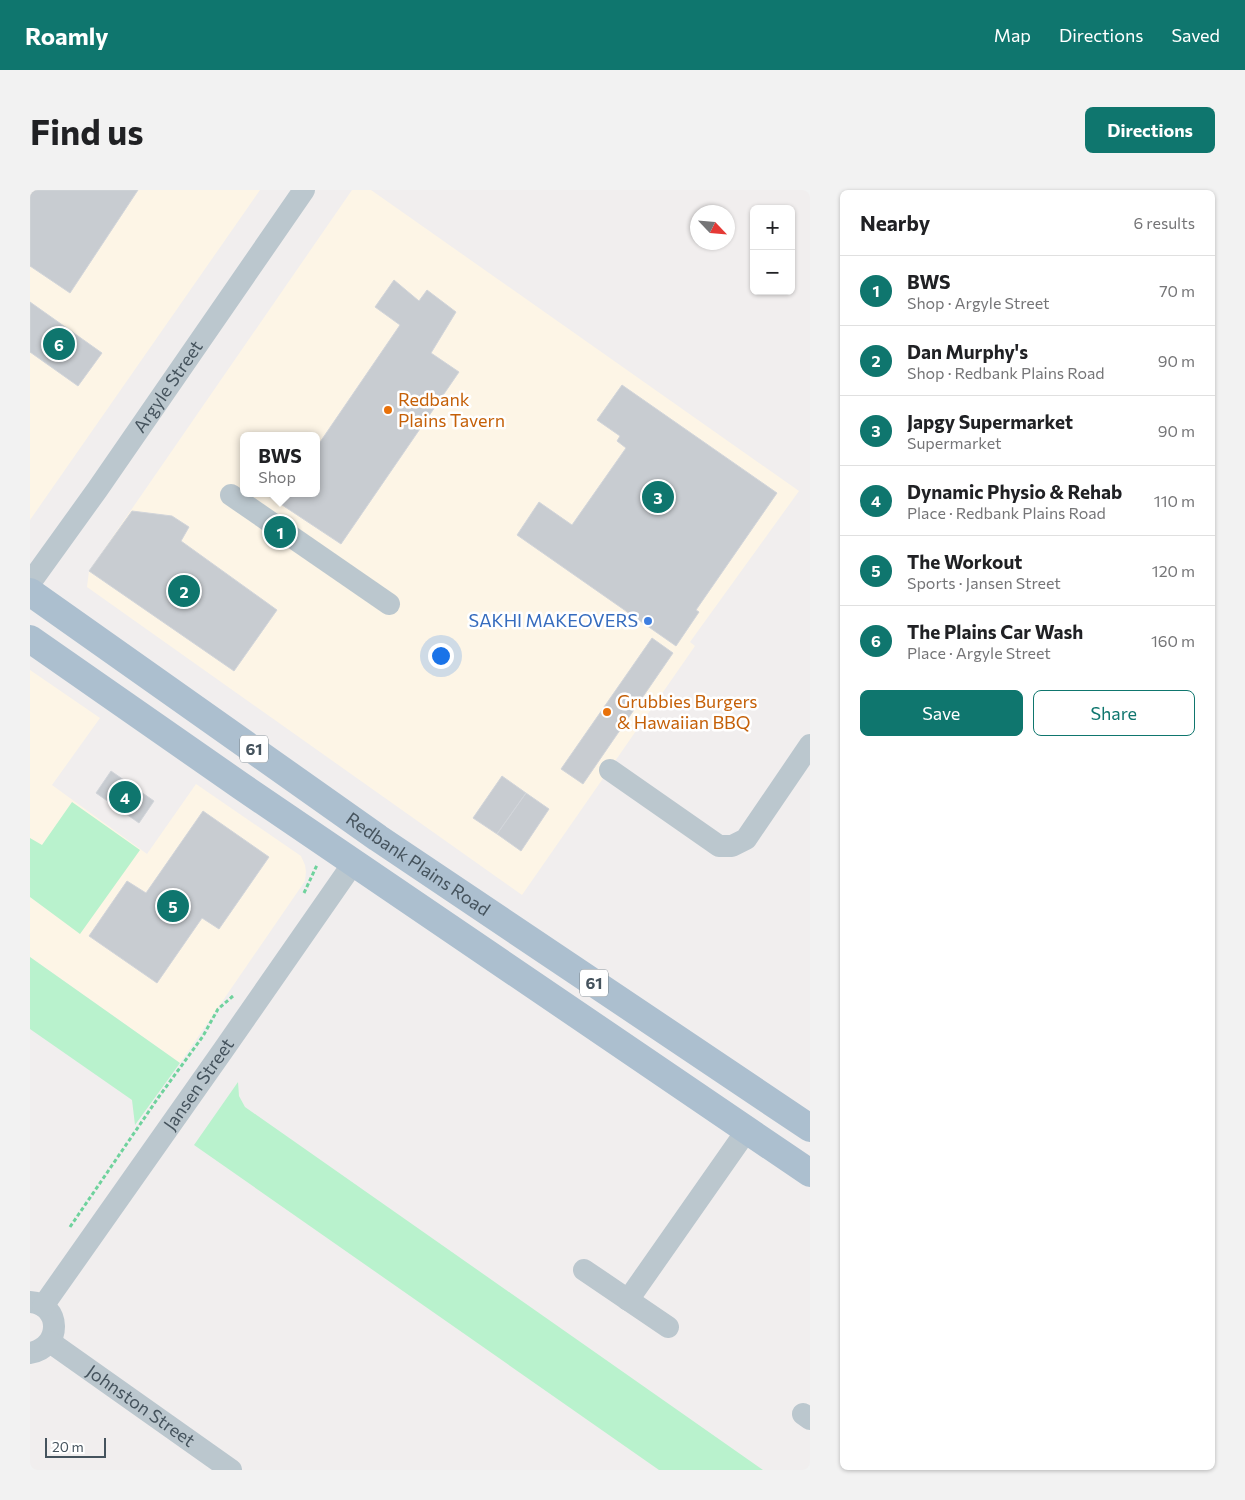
<!DOCTYPE html>
<html lang="en">
<head>
<meta charset="utf-8">
<style>
	:root { --surface:#fff; --page:#f2f2f2; --text:#202124; --muted:#757577; --line:#e0e0e0; --accent:#0f766e }
	body { margin:0; font-family:Commissioner,sans-serif; background:var(--page); color:var(--text) }
	.controls { position:absolute; right:15px; top:15px; display:grid; overflow:hidden; border-radius:8px; box-shadow:0 1px 4px #0004 }
	.controls button { width:45px; height:45px; display:grid; place-items:center; padding:0; border:0; border-bottom:1px solid var(--line); background:var(--surface); color:var(--text); font:25px sans-serif }
	.compass { position:absolute; left:660px; top:15px; width:45px; height:45px; border-radius:50%; background:var(--surface); box-shadow:0 1px 4px #0004; rotate:116deg }
	.scale { position:absolute; left:15px; bottom:12px; width:61px; box-sizing:border-box; padding-left:5px; border:2px solid #45535d; border-top:0; font-size:14px; line-height:18px; white-space:nowrap; color:#45535d; -webkit-text-stroke:4px #fff; paint-order:stroke }
	.you { position:absolute; left:410px; top:465px; width:18px; height:18px; margin:-12px; border:4px solid #fff; border-radius:50%; background:#1a73e8; box-shadow:0 0 0 8px #1a73e833 }
	.badge { display:grid; place-items:center; width:32px; height:32px; border-radius:50%; background:var(--accent); color:#fff; font-size:16px; font-weight:700 }
	.pin { position:absolute; translate:-50% -50%; border:2px solid #fff; box-shadow:0 1px 5px #0006 }
	.popup { position:absolute; left:210px; top:242px; width:80px; height:65px; box-sizing:border-box; display:grid; place-content:center; border-radius:8px; background:var(--surface); filter:drop-shadow(0 1px 4px #0005); font-size:16px; white-space:nowrap; color:var(--muted) }
	.popup b { font-size:19px; color:var(--text) }
	.popup::after { content:''; position:absolute; left:50%; top:100%; margin-left:-10px; border:10px solid transparent; border-top-color:var(--surface) }
	.list { margin:0; padding:0; list-style:none }
	h2 { display:flex; justify-content:space-between; align-items:center; height:65px; margin:0; padding:0 20px; font-size:21px }
	h2 small { font-size:16px; font-weight:400; color:var(--muted) }
	.list li { display:grid; grid-template-columns:32px 1fr auto; gap:15px; align-items:center; box-sizing:border-box; height:70px; padding:0 20px; border-top:1px solid var(--line) }
	.list b { display:block; font-size:19px; white-space:nowrap }
	.list p { margin:0; font-size:16px; white-space:nowrap; color:var(--muted) }
	.list em { font-size:16px; font-style:normal; color:var(--muted) }
	.actions { display:flex; gap:10px; padding:15px 20px }
	.actions a { flex:1; padding:11px 0; border:1px solid var(--accent); border-radius:8px; text-align:center; font-size:18px; color:var(--accent) }
	.actions .main { background:var(--accent); color:#fff }
	.map { position:relative; flex:none; width:780px; height:1280px; overflow:hidden; border-radius:8px }
	header { display:flex; align-items:center; gap:30px; box-sizing:border-box; height:70px; padding:0 25px; background:var(--accent); color:#fff }
	header strong { font-size:24px }
	nav { display:flex; gap:28px; margin-inline-start:auto; font-size:18px }
	.intro { display:flex; align-items:center; justify-content:space-between; box-sizing:border-box; height:120px; padding:0 30px }
	h1 { margin:0; font-size:35px }
	.button { padding:12px 22px; border-radius:8px; background:var(--accent); color:#fff; font-size:18px; font-weight:700 }
	main { display:flex; gap:30px; padding:0 30px }
	aside { flex:1; background:var(--surface); border-radius:8px; box-shadow:0 1px 4px #0004 }
	.map>svg:first-child { display:block }
	.commercial { fill:#fdf5e6; fill-rule:evenodd }
	.green { fill:#b9f2cd }
	.building { fill:#c8ccd1; stroke:#d2d5da }
	.lines { fill:none; stroke-linecap:round; stroke-linejoin:round }
	.path { stroke:#6fd29d; stroke-width:3; stroke-dasharray:4 2.5; stroke-linecap:butt }
	.minor { stroke:#bbc7ce; stroke-width:22 }
	.major { stroke:#acbfcf; stroke-width:28 }
	.food-dot { fill:#e8710a; stroke:#fff; stroke-width:2 }
	.shop-dot { fill:#3f7fe0; stroke:#fff; stroke-width:2 }
	.labels { text-anchor:middle; stroke-width:5; stroke-linejoin:round; paint-order:stroke }
	.shield { fill:#fff; stroke:#7d878e; stroke-width:1 }
	.shield-label { font-size:16px; font-weight:bold; fill:#45535d }
	.street-label { font-size:18px; fill:#45535d; stroke:#fff }
	.food-label { font-size:18px; fill:#c56008; stroke:#fff; text-anchor:start }
	.shop-label { font-size:18px; fill:#366cbe; stroke:#fff; text-anchor:end }
</style>
</head>
<body>
<header>
<strong>Roamly</strong>
<nav><a>Map</a><a>Directions</a><a>Saved</a></nav>
</header>
<div class="intro"><h1>Find us</h1><a class="button">Directions</a></div>
<main>
<div class="map">
<svg width="780" height="1280" viewBox="0 0 780 1280">
	<rect width="100%" height="100%" fill="#f1eeee"/>
	<path class="commercial" d="M0,0H230L0,330Z
		M322,0H341L769,301L660,452L665,456L492,705L57,397L59,381ZM214,246H286V303H214Z
		M0,480L70,528L22,595L117,664L166,594L271,666L275,675L276,682L275,691L150,873L0,767Z"/>
	<path class="green" d="M42,612L110,660L50,744L0,707V648L12,655Z
		M0,767L150,873L105,935L102,910L0,839Z
		M208,892L209,906L215,917L733,1280H629L164,955Z"/>
	<path class="building" d="M0,0H108L40,103L0,76Z
		M364,90L389,111L397,100L426,122L401,163L429,182L311,354L234,303H286V258L370,135L345,117Z
		M0,112L72,163L48,196L0,162Z
		M592,195L747,303L666,420L669,422L646,456L487,345L509,312L542,335L596,258L587,251L590,246L567,230Z
		M102,321L142,326L159,337L151,351L247,420L204,481L59,381Z
		M622,448L643,463L553,594L531,579Z
		M81,581L124,611L109,633L66,603Z
		M472,586L496,603L467,644L443,628Z
		M496,603L519,619L491,661L467,644Z
		M173,621L239,667L189,739L172,728L127,793L59,746L97,691L116,703Z"/>
	<g class="lines">
		<path class="path" d="M274,703L287,675
			M40,1037L128,908L173,846L188,819L203,806"/>
		<g class="minor">
			<path d="M201,305L359,414"/>
			<path id="s1" d="M0,393L67,300L274,0"/>
			<path d="M580,580L689,656H702L716,649L780,555"/>
			<path d="M554,1080L638,1137"/>
			<path d="M598,1110L717,940"/>
			<path d="M0,1112C31,1114 33,1157 0,1163"/>
			<path id="s2" d="M13,1116L194,859L324,672"/>
			<path id="s3" d="M20,1152L201,1280"/>
			<path d="M773,1224L780,1229"/>
		</g>
		<g class="major">
			<path id="s4" d="M0,402L348,648L780,938"/>
			<path d="M0,449L211,596L780,983"/>
		</g>
	</g>
	<g class="food-dot">
		<circle cx="358" cy="220" r="5"/>
		<circle cx="577" cy="522" r="5"/>
	</g>
	<circle class="shop-dot" cx="618" cy="431" r="5"/>
	<g class="labels">
		<g class="shield">
			<rect x="210" y="545.5" width="28" height="27" rx="4"/>
			<rect x="550" y="779.5" width="28" height="27" rx="4"/>
		</g>
		<g class="shield-label">
			<text x="224" y="565">61</text>
			<text x="564" y="799">61</text>
		</g>
		<g class="street-label">
			<text dy="6" stroke="none"><textPath href="#s1" startOffset="240">Argyle Street</textPath></text>
			<text dy="6" stroke="none"><textPath href="#s4" startOffset="474">Redbank Plains Road</textPath></text>
			<text dy="6" stroke="none"><textPath href="#s2" startOffset="271">Jansen Street</textPath></text>
			<text dy="6" stroke="none"><textPath href="#s3" startOffset="111">Johnston Street</textPath></text>
		</g>
		<g class="food-label">
			<text x="368" y="216">Redbank<tspan x="368" dy="21">Plains Tavern</tspan></text>
			<text x="587" y="518">Grubbies Burgers<tspan x="587" dy="21">&amp; Hawaiian BBQ</tspan></text>
		</g>
		<g class="shop-label">
			<text x="608" y="437">SAKHI MAKEOVERS</text>
		</g>
	</g>
</svg>
<div class="controls">
<button>+</button>
<button>−</button>
</div>
<svg class="compass" viewBox="-18 -18 36 36"><path d="M0-13l5 13h-10z" fill="#e53935"/><path d="M0 13l5-13h-10z" fill="#757577"/></svg>
<div class="scale">20 m</div>
<div class="you"></div>
<div class="pin badge" style="left:250px;top:342px">1</div>
<div class="popup"><b>BWS</b>Shop</div>
<div class="pin badge" style="left:154px;top:401px">2</div>
<div class="pin badge" style="left:628px;top:307px">3</div>
<div class="pin badge" style="left:95px;top:607px">4</div>
<div class="pin badge" style="left:143px;top:716px">5</div>
<div class="pin badge" style="left:29px;top:154px">6</div>
</div>
<aside>
<h2>Nearby<small>6 results</small></h2>
<ul class="list">
<li><span class="badge">1</span><div><b>BWS</b><p>Shop · Argyle Street</p></div><em>70 m</em></li>
<li><span class="badge">2</span><div><b>Dan Murphy's</b><p>Shop · Redbank Plains Road</p></div><em>90 m</em></li>
<li><span class="badge">3</span><div><b>Japgy Supermarket</b><p>Supermarket</p></div><em>90 m</em></li>
<li><span class="badge">4</span><div><b>Dynamic Physio &amp; Rehab</b><p>Place · Redbank Plains Road</p></div><em>110 m</em></li>
<li><span class="badge">5</span><div><b>The Workout</b><p>Sports · Jansen Street</p></div><em>120 m</em></li>
<li><span class="badge">6</span><div><b>The Plains Car Wash</b><p>Place · Argyle Street</p></div><em>160 m</em></li>
</ul>
<div class="actions"><a class="main">Save</a><a>Share</a></div>
</aside>
</main>
</body>
</html>
